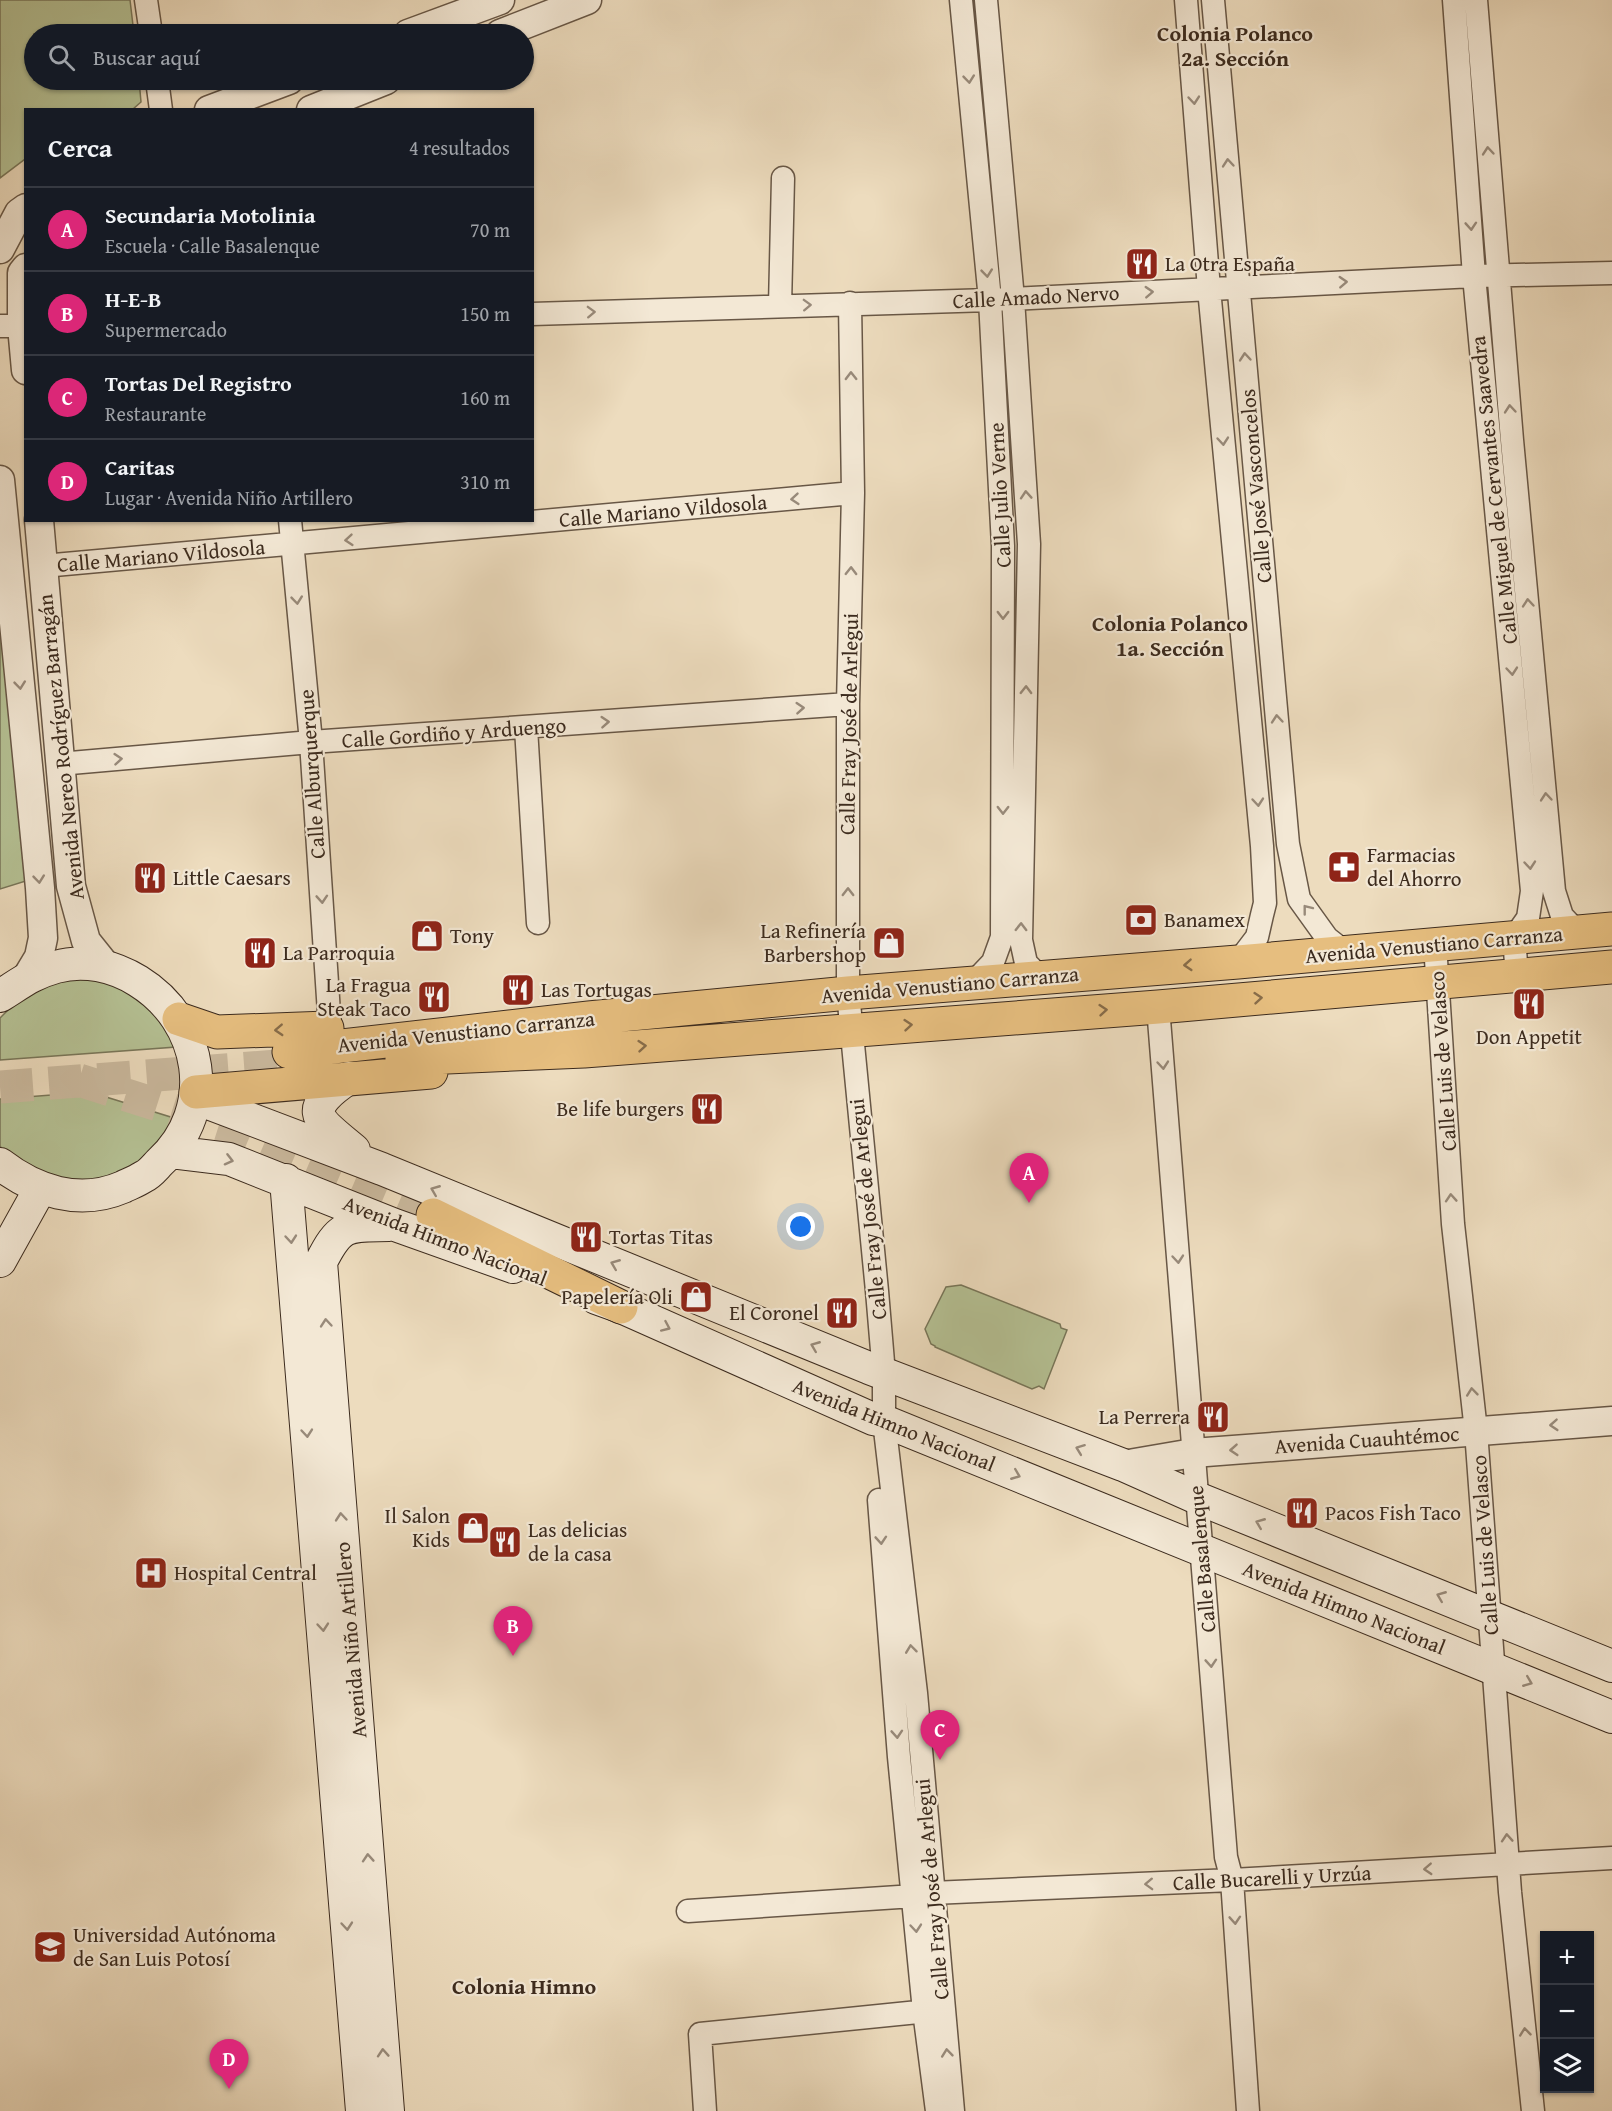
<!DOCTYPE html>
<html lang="es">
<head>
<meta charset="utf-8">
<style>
	:root { --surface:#171b24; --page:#20242c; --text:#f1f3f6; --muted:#9ea1a6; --line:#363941; --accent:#db2777 }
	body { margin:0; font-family:"Gentium Book Plus",serif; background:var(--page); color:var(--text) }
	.controls { position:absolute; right:18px; bottom:18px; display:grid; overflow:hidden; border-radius:0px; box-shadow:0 2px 4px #0004 }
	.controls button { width:54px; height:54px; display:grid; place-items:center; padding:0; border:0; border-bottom:2px solid var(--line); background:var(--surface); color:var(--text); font:30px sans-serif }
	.you { position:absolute; left:801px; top:1227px; width:21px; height:21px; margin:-15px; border:4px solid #fff; border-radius:50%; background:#1a73e8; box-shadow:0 0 0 9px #1a73e833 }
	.badge { display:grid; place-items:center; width:39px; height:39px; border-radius:50%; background:var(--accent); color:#fff; font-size:20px; font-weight:700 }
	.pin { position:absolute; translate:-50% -50px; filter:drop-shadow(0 2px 3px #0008) }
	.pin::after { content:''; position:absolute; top:32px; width:21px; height:18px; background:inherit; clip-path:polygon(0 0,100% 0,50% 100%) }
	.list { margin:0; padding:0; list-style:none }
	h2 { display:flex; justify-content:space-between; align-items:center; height:78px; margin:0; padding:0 24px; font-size:26px }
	h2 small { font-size:20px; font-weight:400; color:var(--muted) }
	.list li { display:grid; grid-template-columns:39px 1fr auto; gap:18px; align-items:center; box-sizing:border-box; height:84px; padding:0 24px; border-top:2px solid var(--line) }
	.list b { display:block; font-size:22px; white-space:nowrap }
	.list p { margin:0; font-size:20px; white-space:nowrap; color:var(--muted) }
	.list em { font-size:20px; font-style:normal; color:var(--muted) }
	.icon { flex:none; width:33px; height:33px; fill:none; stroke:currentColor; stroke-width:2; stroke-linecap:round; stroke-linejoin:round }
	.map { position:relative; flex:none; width:1612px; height:2111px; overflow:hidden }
	.search { position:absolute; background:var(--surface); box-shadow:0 2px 4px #0004; left:24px; top:24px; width:510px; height:66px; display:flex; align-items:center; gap:15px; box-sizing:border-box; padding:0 21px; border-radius:33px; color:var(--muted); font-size:22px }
	.panel { position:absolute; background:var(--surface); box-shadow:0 2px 4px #0004; left:24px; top:108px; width:510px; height:414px; border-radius:0px }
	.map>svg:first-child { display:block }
	.green { fill:#b5c194; stroke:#787659; stroke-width:1.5 }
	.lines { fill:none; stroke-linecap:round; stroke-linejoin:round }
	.primary-tunnel { stroke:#cab99e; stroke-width:33; stroke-dasharray:33 16; stroke-linecap:butt }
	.minor-casing { stroke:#685746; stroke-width:25 }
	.tertiary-casing { stroke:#685746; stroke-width:31 }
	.secondary-casing { stroke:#3c2b1e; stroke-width:34 }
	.primary-casing { stroke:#3c2b1e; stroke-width:35 }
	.minor { stroke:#f3e8d5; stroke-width:22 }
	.tertiary { stroke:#f3e8d5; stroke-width:28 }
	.secondary { stroke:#f3e8d5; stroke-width:32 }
	.primary { stroke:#e6be7f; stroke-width:33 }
	.oneway { stroke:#988a7a }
	.oneway2 { stroke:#886d4a }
	.labels { text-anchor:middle; stroke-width:4.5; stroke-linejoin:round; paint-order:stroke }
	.poi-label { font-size:21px; fill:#3c2b1e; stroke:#f3e8d5; text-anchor:start }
	.street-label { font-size:21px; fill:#3c2b1e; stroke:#f3e8d5 }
	.neighbourhood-label { font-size:22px; font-weight:bold; fill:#3c2b1e; stroke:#f3e8d5 }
</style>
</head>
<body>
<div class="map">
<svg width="1612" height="2111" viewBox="0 0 1612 2111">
	<rect width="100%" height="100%" fill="#eddcbe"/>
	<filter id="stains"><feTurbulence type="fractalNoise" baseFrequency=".00333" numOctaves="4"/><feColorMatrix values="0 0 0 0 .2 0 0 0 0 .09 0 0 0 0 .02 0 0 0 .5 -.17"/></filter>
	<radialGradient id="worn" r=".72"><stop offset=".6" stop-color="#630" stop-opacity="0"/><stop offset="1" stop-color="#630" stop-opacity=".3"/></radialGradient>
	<path class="green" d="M0,0H130L134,34H34V80H139L141,102L133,109L26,110L25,159L0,178Z
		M0,583L29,880L0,889Z
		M57,979H104L149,1002L176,1047L0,1060V1018L31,987Z
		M90,1092L177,1119L137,1167L110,1180L77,1184L42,1177L5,1154L0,1146V1099Z
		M961,1285L1060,1324L1061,1328L1067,1330L1044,1389L1039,1386L1032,1389L935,1347V1346L931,1344L925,1329L946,1287Z"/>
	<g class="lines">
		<path class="primary-tunnel" d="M79,1080L224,1126L433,1215
			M0,1087L290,1065"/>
		<defs>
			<path id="minor" d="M146,0L151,34
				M961,0L990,300L1003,546L1002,937L993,962L974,982
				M986,0L1013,299L1029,544L1021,940L1026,963L1041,978
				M1186,0L1209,289L1262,846L1265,903L1262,915L1257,937L1238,962
				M1213,0L1288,844L1299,899L1327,938L1346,953
				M1454,0L1474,276L1532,891L1528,918L1514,938L1517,975
				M1476,0L1512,440L1554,891L1562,916L1577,932
				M157,80L161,110
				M850,303L853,493L848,704V993L877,1291L884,1374V1421L916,1693L953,2111
				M780,306L783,178
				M532,314L990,300L1474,276L1612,273
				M0,326H26
				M290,520L311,742L330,1028
				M43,566L853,493
				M526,728L538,923
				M59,764L311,742L848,704
				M1435,944L1453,1224L1476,1431L1510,1892L1533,2111
				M1158,1007L1226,1857L1232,1880L1248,2111
				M879,1500L899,1757L924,2011L937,2111
				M688,1911L914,1896L932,1893L1232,1880L1612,1858
				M705,2111L700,2034L938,2010"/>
			<path id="tertiary" d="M408,34L500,0
				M500,34L587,0
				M209,110L289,80
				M311,110L386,80
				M0,249L19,213L26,208
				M26,268L22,273V326L26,370
				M0,480L40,888L43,938L39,957L27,977
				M39,520L71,886L86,941L106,966
				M1123,1465L1193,1453L1612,1421"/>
			<path id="secondary" d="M0,996C21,983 31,974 56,967C84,959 114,966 138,981C203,1021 218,1109 160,1162C155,1167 150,1174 143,1177C137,1181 129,1184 123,1187C79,1206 35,1191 0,1164
				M349,1078C300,1111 317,1119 354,1150
				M195,1098L382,1169L869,1368L1123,1465L1197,1498L1612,1666
				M171,1152L229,1159L395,1225L513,1267
				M286,1180L362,2111
				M0,1261L40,1189
				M596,1298L621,1307L873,1419L884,1421L1612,1717
				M388,2111L321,1262C341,1222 348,1226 389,1225"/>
			<path id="primary" d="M179,1019L217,1032L327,1028
				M289,1052L589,1018L848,993L1238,962L1612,929
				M402,1059L584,1051L1158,1007L1612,967
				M196,1092L431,1072
				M433,1215L621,1307"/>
		</defs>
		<use href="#minor" class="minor-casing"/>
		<use href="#tertiary" class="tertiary-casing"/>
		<use href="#secondary" class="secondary-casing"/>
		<use href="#primary" class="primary-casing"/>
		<use href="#minor" class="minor"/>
		<use href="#tertiary" class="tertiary"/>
		<use href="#secondary" class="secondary"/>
		<use href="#primary" class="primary"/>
	</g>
	<defs><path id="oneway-chevron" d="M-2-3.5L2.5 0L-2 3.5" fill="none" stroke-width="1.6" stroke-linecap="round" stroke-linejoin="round" transform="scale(1.5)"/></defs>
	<g class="oneway">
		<use href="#oneway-chevron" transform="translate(969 79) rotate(84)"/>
		<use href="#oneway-chevron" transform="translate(1194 100) rotate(85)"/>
		<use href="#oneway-chevron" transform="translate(1488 151) rotate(-95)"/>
		<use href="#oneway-chevron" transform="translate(1228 163) rotate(-95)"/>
		<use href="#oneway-chevron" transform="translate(1471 226) rotate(86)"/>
		<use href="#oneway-chevron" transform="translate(987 273) rotate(84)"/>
		<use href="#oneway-chevron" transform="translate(1343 282) rotate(-3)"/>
		<use href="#oneway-chevron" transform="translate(1149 292) rotate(-3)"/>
		<use href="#oneway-chevron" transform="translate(807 305) rotate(-2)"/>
		<use href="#oneway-chevron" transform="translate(591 312) rotate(-2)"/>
		<use href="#oneway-chevron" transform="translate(1245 357) rotate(-95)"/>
		<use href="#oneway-chevron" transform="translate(851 376) rotate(-91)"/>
		<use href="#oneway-chevron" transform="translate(1510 409) rotate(-95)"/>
		<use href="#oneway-chevron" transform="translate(1223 441) rotate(85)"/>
		<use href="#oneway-chevron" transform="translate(1026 495) rotate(-94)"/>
		<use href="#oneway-chevron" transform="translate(795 499) rotate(175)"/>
		<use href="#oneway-chevron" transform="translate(349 540) rotate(175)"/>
		<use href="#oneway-chevron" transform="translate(851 571) rotate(-89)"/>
		<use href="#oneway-chevron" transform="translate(297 600) rotate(84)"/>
		<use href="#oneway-chevron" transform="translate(1528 603) rotate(-95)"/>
		<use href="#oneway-chevron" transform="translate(1003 615) rotate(90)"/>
		<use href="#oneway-chevron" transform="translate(1512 671) rotate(85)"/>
		<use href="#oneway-chevron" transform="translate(20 685) rotate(84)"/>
		<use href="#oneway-chevron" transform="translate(1026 690) rotate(-89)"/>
		<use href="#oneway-chevron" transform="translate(800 708) rotate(-4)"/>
		<use href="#oneway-chevron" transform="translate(1277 719) rotate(-95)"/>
		<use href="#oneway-chevron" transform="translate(605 722) rotate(-4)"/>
		<use href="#oneway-chevron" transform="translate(118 759) rotate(-5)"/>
		<use href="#oneway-chevron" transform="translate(1546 797) rotate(-95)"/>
		<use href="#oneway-chevron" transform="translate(1258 802) rotate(85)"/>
		<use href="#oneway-chevron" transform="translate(1003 810) rotate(90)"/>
		<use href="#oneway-chevron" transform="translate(1530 865) rotate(85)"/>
		<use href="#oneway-chevron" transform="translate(39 879) rotate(84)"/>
		<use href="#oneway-chevron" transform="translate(848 892) rotate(-90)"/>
		<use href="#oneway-chevron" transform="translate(322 899) rotate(86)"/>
		<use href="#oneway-chevron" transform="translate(1307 909) rotate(-128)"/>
		<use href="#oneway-chevron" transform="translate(1021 927) rotate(-89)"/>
		<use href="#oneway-chevron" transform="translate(1163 1065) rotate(85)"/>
		<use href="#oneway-chevron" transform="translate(229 1160) rotate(14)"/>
		<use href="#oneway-chevron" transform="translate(435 1190) rotate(-158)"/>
		<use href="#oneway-chevron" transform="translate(1451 1198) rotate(-94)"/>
		<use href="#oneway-chevron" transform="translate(291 1239) rotate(85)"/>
		<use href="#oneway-chevron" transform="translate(1178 1259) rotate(85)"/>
		<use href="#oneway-chevron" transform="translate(615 1264) rotate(-158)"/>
		<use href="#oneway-chevron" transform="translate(326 1323) rotate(-95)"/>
		<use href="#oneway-chevron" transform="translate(666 1327) rotate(24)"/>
		<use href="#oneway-chevron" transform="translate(815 1346) rotate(-158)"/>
		<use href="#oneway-chevron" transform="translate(1472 1392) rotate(-96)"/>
		<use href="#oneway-chevron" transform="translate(1554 1425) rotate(176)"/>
		<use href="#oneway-chevron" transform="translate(307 1433) rotate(85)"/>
		<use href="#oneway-chevron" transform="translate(1080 1449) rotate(-159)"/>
		<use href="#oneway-chevron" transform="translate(1234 1450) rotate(176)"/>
		<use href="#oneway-chevron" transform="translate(1016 1475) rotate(22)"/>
		<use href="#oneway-chevron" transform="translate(341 1517) rotate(-95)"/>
		<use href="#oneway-chevron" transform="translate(1260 1523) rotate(-158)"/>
		<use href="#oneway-chevron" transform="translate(881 1540) rotate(86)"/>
		<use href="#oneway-chevron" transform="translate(1441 1596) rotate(-158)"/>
		<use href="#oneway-chevron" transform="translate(323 1627) rotate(85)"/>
		<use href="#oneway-chevron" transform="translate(911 1649) rotate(-97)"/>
		<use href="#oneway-chevron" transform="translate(1211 1663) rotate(86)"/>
		<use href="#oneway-chevron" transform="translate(1528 1682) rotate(22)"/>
		<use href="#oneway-chevron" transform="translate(897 1734) rotate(86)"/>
		<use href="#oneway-chevron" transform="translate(1507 1838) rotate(-94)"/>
		<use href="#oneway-chevron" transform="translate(368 1858) rotate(-94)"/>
		<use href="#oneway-chevron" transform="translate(1428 1869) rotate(177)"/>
		<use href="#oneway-chevron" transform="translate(1149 1884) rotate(178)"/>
		<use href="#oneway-chevron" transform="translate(1235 1920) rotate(86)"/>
		<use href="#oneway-chevron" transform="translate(347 1926) rotate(85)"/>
		<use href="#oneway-chevron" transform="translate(916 1928) rotate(85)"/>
		<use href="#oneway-chevron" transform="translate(1525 2032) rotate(-96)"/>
		<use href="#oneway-chevron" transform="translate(383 2053) rotate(-94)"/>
		<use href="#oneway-chevron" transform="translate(947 2053) rotate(-96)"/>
	</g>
	<g class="oneway2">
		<use href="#oneway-chevron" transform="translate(1188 965) rotate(176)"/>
		<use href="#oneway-chevron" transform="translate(1258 998) rotate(-5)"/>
		<use href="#oneway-chevron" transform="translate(1103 1010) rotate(-5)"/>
		<use href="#oneway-chevron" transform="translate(908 1025) rotate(-5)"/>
		<use href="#oneway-chevron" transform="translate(279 1030) rotate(177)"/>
		<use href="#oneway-chevron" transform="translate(642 1046) rotate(-5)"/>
	</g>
	<defs>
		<symbol id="restaurant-square" viewBox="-11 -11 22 22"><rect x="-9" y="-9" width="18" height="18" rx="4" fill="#8f2418" stroke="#f3e8d5"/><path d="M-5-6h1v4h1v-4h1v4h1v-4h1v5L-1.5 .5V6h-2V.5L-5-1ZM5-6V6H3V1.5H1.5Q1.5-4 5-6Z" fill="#fff"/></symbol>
		<symbol id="pharmacy-square" viewBox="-11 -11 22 22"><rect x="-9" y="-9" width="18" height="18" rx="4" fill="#8f2418" stroke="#f3e8d5"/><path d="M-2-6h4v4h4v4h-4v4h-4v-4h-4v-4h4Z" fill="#fff"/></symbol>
		<symbol id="bank-square" viewBox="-11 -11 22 22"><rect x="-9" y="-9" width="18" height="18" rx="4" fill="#8f2418" stroke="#f3e8d5"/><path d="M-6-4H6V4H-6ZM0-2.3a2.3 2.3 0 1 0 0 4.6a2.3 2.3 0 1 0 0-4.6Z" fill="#fff"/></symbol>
		<symbol id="shop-square" viewBox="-11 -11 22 22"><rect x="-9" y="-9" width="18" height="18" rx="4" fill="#8f2418" stroke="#f3e8d5"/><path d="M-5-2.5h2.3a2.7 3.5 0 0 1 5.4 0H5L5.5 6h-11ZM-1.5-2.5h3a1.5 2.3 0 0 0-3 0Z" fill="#fff"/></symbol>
		<symbol id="hospital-square" viewBox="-11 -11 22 22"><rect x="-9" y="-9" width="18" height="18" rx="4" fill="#8f2418" stroke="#f3e8d5"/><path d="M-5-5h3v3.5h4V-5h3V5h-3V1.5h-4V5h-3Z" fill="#fff"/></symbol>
		<symbol id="university-square" viewBox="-11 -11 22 22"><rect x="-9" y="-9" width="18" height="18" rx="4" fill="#8f2418" stroke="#f3e8d5"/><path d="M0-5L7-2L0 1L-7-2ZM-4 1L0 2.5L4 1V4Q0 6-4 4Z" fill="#fff"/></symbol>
	</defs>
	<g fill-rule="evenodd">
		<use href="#restaurant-square" x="1123" y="245" width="38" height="38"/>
		<use href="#pharmacy-square" x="1325" y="848" width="38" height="38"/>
		<use href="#restaurant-square" x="131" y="859" width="38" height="38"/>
		<use href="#bank-square" x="1122" y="901" width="38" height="38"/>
		<use href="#shop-square" x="408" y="917" width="38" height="38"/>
		<use href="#shop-square" x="870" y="924" width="38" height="38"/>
		<use href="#restaurant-square" x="241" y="934" width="38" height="38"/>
		<use href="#restaurant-square" x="499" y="971" width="38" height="38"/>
		<use href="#restaurant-square" x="415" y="978" width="38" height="38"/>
		<use href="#restaurant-square" x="1510" y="985" width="38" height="38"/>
		<use href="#restaurant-square" x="688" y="1090" width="38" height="38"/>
		<use href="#restaurant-square" x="567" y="1218" width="38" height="38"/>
		<use href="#shop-square" x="677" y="1278" width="38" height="38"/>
		<use href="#restaurant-square" x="823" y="1294" width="38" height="38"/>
		<use href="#restaurant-square" x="1194" y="1398" width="38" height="38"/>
		<use href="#restaurant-square" x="1283" y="1494" width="38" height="38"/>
		<use href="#shop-square" x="454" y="1509" width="38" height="38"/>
		<use href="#restaurant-square" x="486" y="1523" width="38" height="38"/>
		<use href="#hospital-square" x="132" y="1554" width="38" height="38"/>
		<use href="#university-square" x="31" y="1928" width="38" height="38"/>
	</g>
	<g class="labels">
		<g class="poi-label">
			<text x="1165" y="271">La Otra España</text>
			<text x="1367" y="862">Farmacias<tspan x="1367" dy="24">del Ahorro</tspan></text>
			<text x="173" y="885">Little Caesars</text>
			<text x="1164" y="927">Banamex</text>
			<text x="866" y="938" text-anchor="end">La Refinería<tspan x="866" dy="24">Barbershop</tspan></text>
			<text x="450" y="943">Tony</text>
			<text x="283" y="960">La Parroquia</text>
			<text x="411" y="992" text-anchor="end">La Fragua<tspan x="411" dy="24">Steak Taco</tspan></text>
			<text x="541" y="997">Las Tortugas</text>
			<text x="1529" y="1044" text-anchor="middle">Don Appetit</text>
			<text x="684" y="1116" text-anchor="end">Be life burgers</text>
			<text x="609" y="1244">Tortas Titas</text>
			<text x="673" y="1304" text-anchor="end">Papelería Oli</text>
			<text x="819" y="1320" text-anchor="end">El Coronel</text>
			<text x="1190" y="1424" text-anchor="end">La Perrera</text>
			<text x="1325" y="1520">Pacos Fish Taco</text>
			<text x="450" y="1523" text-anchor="end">Il Salon<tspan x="450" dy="24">Kids</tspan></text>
			<text x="528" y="1537">Las delicias<tspan x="528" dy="24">de la casa</tspan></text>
			<text x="174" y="1580">Hospital Central</text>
			<text x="73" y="1942">Universidad Autónoma<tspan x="73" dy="24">de San Luis Potosí</tspan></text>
		</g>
		<g class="street-label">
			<text transform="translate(1036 297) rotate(-3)" y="7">Calle Amado Nervo</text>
			<text transform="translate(1256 486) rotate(-95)" y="7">Calle José Vasconcelos</text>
			<text transform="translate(1494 490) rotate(-96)" y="7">Calle Miguel de Cervantes Saavedra</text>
			<text transform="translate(1000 495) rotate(-93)" y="7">Calle Julio Verne</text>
			<text transform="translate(663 511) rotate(-5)" y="7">Calle Mariano Vildosola</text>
			<text transform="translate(161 556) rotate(-5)" y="7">Calle Mariano Vildosola</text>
			<text transform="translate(849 724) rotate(-89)" y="7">Calle Fray José de Arlegui</text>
			<text transform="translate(454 733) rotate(-4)" y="7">Calle Gordiño y Arduengo</text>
			<text transform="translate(61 747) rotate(-96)" y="7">Avenida Nereo Rodríguez Barragán</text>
			<text transform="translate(312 774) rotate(-94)" y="7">Calle Alburquerque</text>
			<text transform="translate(1434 945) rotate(-5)" y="7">Avenida Venustiano Carranza</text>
			<text transform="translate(950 985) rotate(-5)" y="7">Avenida Venustiano Carranza</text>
			<text transform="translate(466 1032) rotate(-6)" y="7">Avenida Venustiano Carranza</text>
			<text transform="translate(1443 1061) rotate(-94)" y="7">Calle Luis de Velasco</text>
			<text transform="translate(868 1209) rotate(-96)" y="7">Calle Fray José de Arlegui</text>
			<text transform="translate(445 1241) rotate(21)" y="7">Avenida Himno Nacional</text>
			<text transform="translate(894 1425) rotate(22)" y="7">Avenida Himno Nacional</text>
			<text transform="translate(1367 1440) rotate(-4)" y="7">Avenida Cuauhtémoc</text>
			<text transform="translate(1485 1545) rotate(-94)" y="7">Calle Luis de Velasco</text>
			<text transform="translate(1202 1559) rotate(-95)" y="7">Calle Basalenque</text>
			<text transform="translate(1344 1608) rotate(22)" y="7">Avenida Himno Nacional</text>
			<text transform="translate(351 1640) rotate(-95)" y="7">Avenida Niño Artillero</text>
			<text transform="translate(1272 1878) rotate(-3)" y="7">Calle Bucarelli y Urzúa</text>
			<text transform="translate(932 1889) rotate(-95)" y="7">Calle Fray José de Arlegui</text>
		</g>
		<g class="neighbourhood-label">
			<text x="1235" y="41">Colonia Polanco<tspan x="1235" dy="25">2a. Sección</tspan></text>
			<text x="1170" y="631">Colonia Polanco<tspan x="1170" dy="25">1a. Sección</tspan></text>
			<text x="524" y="1994">Colonia Himno</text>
		</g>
	</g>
	<rect width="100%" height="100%" filter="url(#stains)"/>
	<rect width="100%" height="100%" fill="url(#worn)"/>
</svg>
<div class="controls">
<button>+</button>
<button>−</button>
<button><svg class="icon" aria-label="layers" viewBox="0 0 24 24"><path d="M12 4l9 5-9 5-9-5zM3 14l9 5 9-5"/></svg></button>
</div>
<div class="you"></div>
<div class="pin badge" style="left:1029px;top:1203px">A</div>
<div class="pin badge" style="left:513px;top:1656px">B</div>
<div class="pin badge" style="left:940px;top:1760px">C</div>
<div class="pin badge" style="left:229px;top:2089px">D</div>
<div class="search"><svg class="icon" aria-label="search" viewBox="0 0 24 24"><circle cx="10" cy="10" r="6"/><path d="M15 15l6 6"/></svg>Buscar aquí</div>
<section class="panel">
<h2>Cerca<small>4 resultados</small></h2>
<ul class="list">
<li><span class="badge">A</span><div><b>Secundaria Motolinia</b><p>Escuela · Calle Basalenque</p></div><em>70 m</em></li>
<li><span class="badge">B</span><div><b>H-E-B</b><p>Supermercado</p></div><em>150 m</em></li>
<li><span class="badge">C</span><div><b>Tortas Del Registro</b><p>Restaurante</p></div><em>160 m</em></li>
<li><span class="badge">D</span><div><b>Caritas</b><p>Lugar · Avenida Niño Artillero</p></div><em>310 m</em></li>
</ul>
</section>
</div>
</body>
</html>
